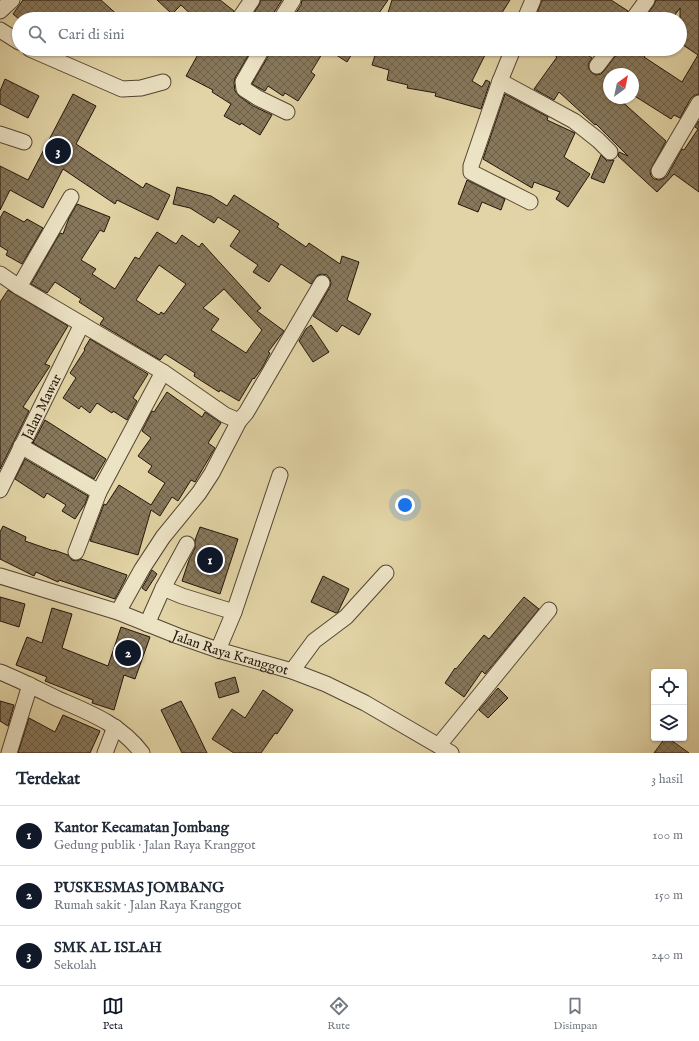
<!DOCTYPE html>
<html lang="id">
<head>
<meta charset="utf-8">
<style>
	:root { --surface:#fff; --page:#f6f6f7; --text:#1f2937; --muted:#747a83; --line:#e0e1e3; --accent:#111827 }
	body { margin:0; font-family:"IM FELL English",serif; background:var(--page); color:var(--text) }
	.controls { position:absolute; right:12px; bottom:12px; display:grid; overflow:hidden; border-radius:4px; box-shadow:0 1px 3px #0004 }
	.controls button { width:36px; height:36px; display:grid; place-items:center; padding:0; border:0; border-bottom:1px solid var(--line); background:var(--surface); color:var(--text); font:20px sans-serif }
	.compass { position:absolute; left:603px; top:68px; width:36px; height:36px; border-radius:50%; background:var(--surface); box-shadow:0 1px 3px #0004; rotate:33deg }
	.you { position:absolute; left:405px; top:505px; width:14px; height:14px; margin:-10px; border:3px solid #fff; border-radius:50%; background:#1a73e8; box-shadow:0 0 0 6px #1a73e833 }
	.badge { display:grid; place-items:center; width:26px; height:26px; border-radius:50%; background:var(--accent); color:#fff; font-size:13px; font-weight:700 }
	.pin { position:absolute; translate:-50% -50%; border:2px solid #fff; box-shadow:0 1px 4px #0006 }
	.list { margin:0; padding:0; list-style:none }
	h2 { display:flex; justify-content:space-between; align-items:center; height:52px; margin:0; padding:0 16px; font-size:17px }
	h2 small { font-size:13px; font-weight:400; color:var(--muted) }
	.list li { display:grid; grid-template-columns:26px 1fr auto; gap:12px; align-items:center; box-sizing:border-box; height:60px; padding:0 16px; border-top:1px solid var(--line) }
	.list b { display:block; font-size:15px; white-space:nowrap }
	.list p { margin:0; font-size:13px; white-space:nowrap; color:var(--muted) }
	.list em { font-size:13px; font-style:normal; color:var(--muted) }
	.icon { flex:none; width:22px; height:22px; fill:none; stroke:currentColor; stroke-width:2; stroke-linecap:round; stroke-linejoin:round }
	.map { position:relative; flex:none; width:699px; height:753px; overflow:hidden }
	.search { position:absolute; background:var(--surface); box-shadow:0 1px 3px #0004; left:12px; right:12px; top:12px; height:44px; display:flex; align-items:center; gap:10px; box-sizing:border-box; padding:0 14px; border-radius:22px; color:var(--muted); font-size:15px }
	.sheet { height:232px; background:var(--surface) }
	nav { display:flex; justify-content:space-around; align-items:center; box-sizing:border-box; height:56px; border-top:1px solid var(--line); background:var(--surface); font-size:11px; color:var(--muted) }
	nav a { display:grid; justify-items:center; gap:2px }
	nav .on { color:var(--accent) }
	.map>svg:first-child { display:block }
	.building { fill:url(#building-cross-hatch); stroke:#24150b; fill-rule:evenodd }
	.lines { fill:none; stroke-linecap:round; stroke-linejoin:round }
	.minor-casing { stroke:#544532; stroke-width:17 }
	.minor { stroke:#ece3c5; stroke-width:15 }
	.labels { text-anchor:middle; stroke-width:3.5; stroke-linejoin:round; paint-order:stroke }
	.street-label { font-size:14px; fill:#24150b; stroke:#ece3c5 }
</style>
</head>
<body>
<div class="map">
<svg width="699" height="753" viewBox="0 0 699 753">
	<defs>
		<pattern id="building-cross-hatch" width="8" height="8" patternUnits="userSpaceOnUse"><rect width="8" height="8" fill="#87785c"/><path d="M0 0l8 8M0 8l8-8" fill="none" stroke="#6e614a"/></pattern>
	</defs>
	<rect width="100%" height="100%" fill="#e2d4a6"/>
	<filter id="stains"><feTurbulence type="fractalNoise" baseFrequency=".005" numOctaves="4"/><feColorMatrix values="0 0 0 0 .2 0 0 0 0 .09 0 0 0 0 .02 0 0 0 .5 -.17"/></filter>
	<radialGradient id="worn" r=".72"><stop offset=".6" stop-color="#630" stop-opacity="0"/><stop offset="1" stop-color="#630" stop-opacity=".3"/></radialGradient>
	<path class="building" d="M23,0H101L122,19H19L13,14Z
		M157,0H220L234,11L230,19H208L202,15L198,19H196L181,5L172,14Z
		M261,0H282L273,14L272,19H250L259,5Z
		M302,0H388L375,19H292L301,5Z
		M392,0H510L498,19H455L442,14L440,19H386Z
		M542,0H611L628,11L624,19H535Z
		M656,0H699V94L695,95L691,98L680,118L674,115L671,119L633,95V74H609V98H618L666,141L650,171L651,176L654,179L659,180L663,179L667,176L682,149L684,150L698,129L695,127L699,121V192L674,174L657,192L618,156L619,152L628,156L596,124L595,125L559,92L554,100L534,89L557,57L546,49H579L592,58L588,64L589,69L592,73L596,75L601,74L604,71L617,54L619,49H650L644,57L682,82L698,55L680,43V8L672,19H644L654,5Z
		M201,49H252L235,78L234,83L235,91L239,96L253,106L272,115L260,135L241,123L240,125L224,116L231,104L212,92L213,90L186,76Z
		M271,49H325L311,72L315,75L298,101L285,93L283,96L268,86L265,91L252,84L270,53Z
		M327,49H355L347,62Z
		M377,49H488L472,81L482,87L486,80L490,82L481,109L435,96L436,93L407,88L408,85L387,80L389,70L372,65Z
		M5,79L39,96L28,118L0,104V91Z
		M73,94L96,106L76,144L143,188L146,183L170,195L158,220L117,200L115,204L63,169L43,208L10,190L0,210V166L28,180Z
		M505,94L548,117L547,120L575,133L564,157L590,174L568,207L556,199L560,192L534,182L532,188L483,159Z
		M601,155L607,161L614,160L604,183L591,178Z
		M467,180L505,199L501,210L482,202L478,212L458,204Z
		M177,187L211,196L227,206L234,195L279,224L277,227L306,247L309,243L340,264L342,256L359,262L347,300L371,314L359,335L342,325L337,332L313,316L330,287L331,283L330,279L327,275L322,274L318,275L311,284L281,264L269,282L253,272L258,265L230,246L240,231L218,217L214,223L190,208L173,204Z
		M77,204L110,217L104,232L100,230L81,260L96,269L92,274L115,289L135,257L139,259L157,232L176,244L182,235L199,247L202,243L261,308L257,311L284,331L268,352L270,353L262,368L254,379L253,378L239,401L220,390L219,392L194,376L195,373L165,354L160,360L100,324L104,318L79,302L81,299L55,282L47,293L31,284L60,233L63,234L69,218ZM159,265L186,284L164,314L161,312L159,315L136,300ZM224,289L262,330L246,353L211,330L219,319L203,308Z
		M4,211L24,222L27,219L43,228L22,264L6,255L8,251L0,246V218Z
		M8,290L68,326L45,364L50,366L23,407L29,411L0,469V302Z
		M311,325L329,352L313,362L299,341L306,329Z
		M90,339L148,374L133,398L137,401L127,420L113,411L112,413L97,403L90,413L81,406L79,409L63,398L76,378L70,373L85,350L84,349Z
		M167,392L202,417L205,412L221,423L208,443L215,448L195,482L191,480L178,501L172,497L160,516L151,510L138,555L90,541L104,504L106,505L119,485L151,505L165,483L148,472L152,466L138,456L151,438L142,431L152,411L154,412Z
		M45,420L106,459L94,479L33,443Z
		M25,459L88,496L85,504L75,519L62,511L66,505L47,493L44,498L15,479Z
		M3,526L26,537L25,541L54,551V550L68,555L72,560L77,561L81,559L127,575L125,580L115,599L59,580L58,582L36,572L34,576L0,559V532Z
		M200,527L238,539L220,594L182,581L189,560L195,548V540Z
		M152,570L157,574L146,591L142,588Z
		M323,576L349,589L338,612L336,613L311,602Z
		M0,597L25,604L19,627L0,621Z
		M524,597L539,609L485,674L482,671L464,697L445,683L455,668L456,669L484,635L489,639Z
		M52,608L72,614L62,648L108,666L121,627L150,637L135,679L124,675L114,710L92,703L93,700L45,681L47,677L16,665L27,637L42,643Z
		M235,677L239,692L219,698L215,683Z
		M498,688L508,698L488,718L479,710Z
		M263,690L293,710L277,734L275,733L261,753H234L212,739L232,709L245,718Z
		M0,701L14,705L8,726L0,721Z
		M181,701L194,726L207,753H182L161,710Z
		M63,715L100,731L90,753H18L29,718L55,732Z
		M665,738H668L689,753H654Z"/>
	<g class="lines">
		<defs>
			<g id="minor">
				<path d="M0,11L12,0"/>
				<path d="M239,19L252,0"/>
				<path d="M281,19L293,0"/>
				<path d="M525,19L533,0"/>
				<path d="M633,19L647,0"/>
				<path d="M0,30L19,42"/>
				<path d="M30,49L122,89L141,88L163,82"/>
				<path d="M262,49L243,82L244,89L258,98L287,112"/>
				<path d="M513,49L500,81L471,166V172L530,202"/>
				<path d="M597,66L610,49"/>
				<path d="M500,81L574,121L598,140L610,152"/>
				<path d="M0,134L24,142"/>
				<path d="M659,171L699,103"/>
				<path d="M0,274L19,287L163,372L225,415L239,421L246,413L322,283"/>
				<path d="M19,287L71,197"/>
				<path d="M21,446L99,492"/>
				<path id="s1" d="M0,490L82,324"/>
				<path d="M76,552L99,492L163,372"/>
				<path id="s2" d="M0,576L118,612L178,636L218,650L292,671L326,684L365,703L451,753"/>
				<path d="M163,588L182,596L234,612L218,650"/>
				<path d="M118,612L142,569L163,537L199,493L212,473L239,421"/>
				<path d="M234,612L280,475"/>
				<path d="M147,624L163,588L187,544"/>
				<path d="M292,671L314,641L346,617L386,573"/>
				<path d="M0,672C20,680 39,690 58,699C90,713 120,724 142,753"/>
				<path d="M439,745L549,610"/>
				<path d="M9,753L30,685"/>
				<path d="M105,753L115,727"/>
			</g>
		</defs>
		<use href="#minor" class="minor-casing"/>
		<use href="#minor" class="minor"/>
	</g>
	<g class="labels">
		<g class="street-label">
			<text dy="5" stroke="none"><textPath href="#s1" startOffset="93">Jalan Mawar</textPath></text>
			<text dy="5" stroke="none"><textPath href="#s2" startOffset="243">Jalan Raya Kranggot</textPath></text>
		</g>
	</g>
	<rect width="100%" height="100%" filter="url(#stains)"/>
	<rect width="100%" height="100%" fill="url(#worn)"/>
</svg>
<div class="controls">
<button><svg class="icon" aria-label="locate" viewBox="0 0 24 24"><circle cx="12" cy="12" r="6"/><path d="M12 2v4M12 18v4M2 12h4M18 12h4"/></svg></button>
<button><svg class="icon" aria-label="layers" viewBox="0 0 24 24"><path d="M12 4l9 5-9 5-9-5zM3 14l9 5 9-5"/></svg></button>
</div>
<svg class="compass" viewBox="-18 -18 36 36"><path d="M0-13l5 13h-10z" fill="#e53935"/><path d="M0 13l5-13h-10z" fill="#747a83"/></svg>
<div class="you"></div>
<div class="pin badge" style="left:210px;top:560px">1</div>
<div class="pin badge" style="left:128px;top:653px">2</div>
<div class="pin badge" style="left:58px;top:151px">3</div>
<div class="search"><svg class="icon" aria-label="search" viewBox="0 0 24 24"><circle cx="10" cy="10" r="6"/><path d="M15 15l6 6"/></svg>Cari di sini</div>
</div>
<section class="sheet">
<h2>Terdekat<small>3 hasil</small></h2>
<ul class="list">
<li><span class="badge">1</span><div><b>Kantor Kecamatan Jombang</b><p>Gedung publik · Jalan Raya Kranggot</p></div><em>100 m</em></li>
<li><span class="badge">2</span><div><b>PUSKESMAS JOMBANG</b><p>Rumah sakit · Jalan Raya Kranggot</p></div><em>150 m</em></li>
<li><span class="badge">3</span><div><b>SMK AL ISLAH</b><p>Sekolah</p></div><em>240 m</em></li>
</ul>
</section>
<nav>
<a class="on"><svg class="icon" aria-label="map" viewBox="0 0 24 24"><path d="M3 6l6-2 6 2 6-2v14l-6 2-6-2-6 2zM9 4v14M15 6v14"/></svg>Peta</a>
<a><svg class="icon" aria-label="directions" viewBox="0 0 24 24"><path d="M12 3l9 9-9 9-9-9zM9 14v-3h6M13 9l2 2-2 2"/></svg>Rute</a>
<a><svg class="icon" aria-label="saved" viewBox="0 0 24 24"><path d="M7 4h10v16l-5-4-5 4z"/></svg>Disimpan</a>
</nav>
</body>
</html>
